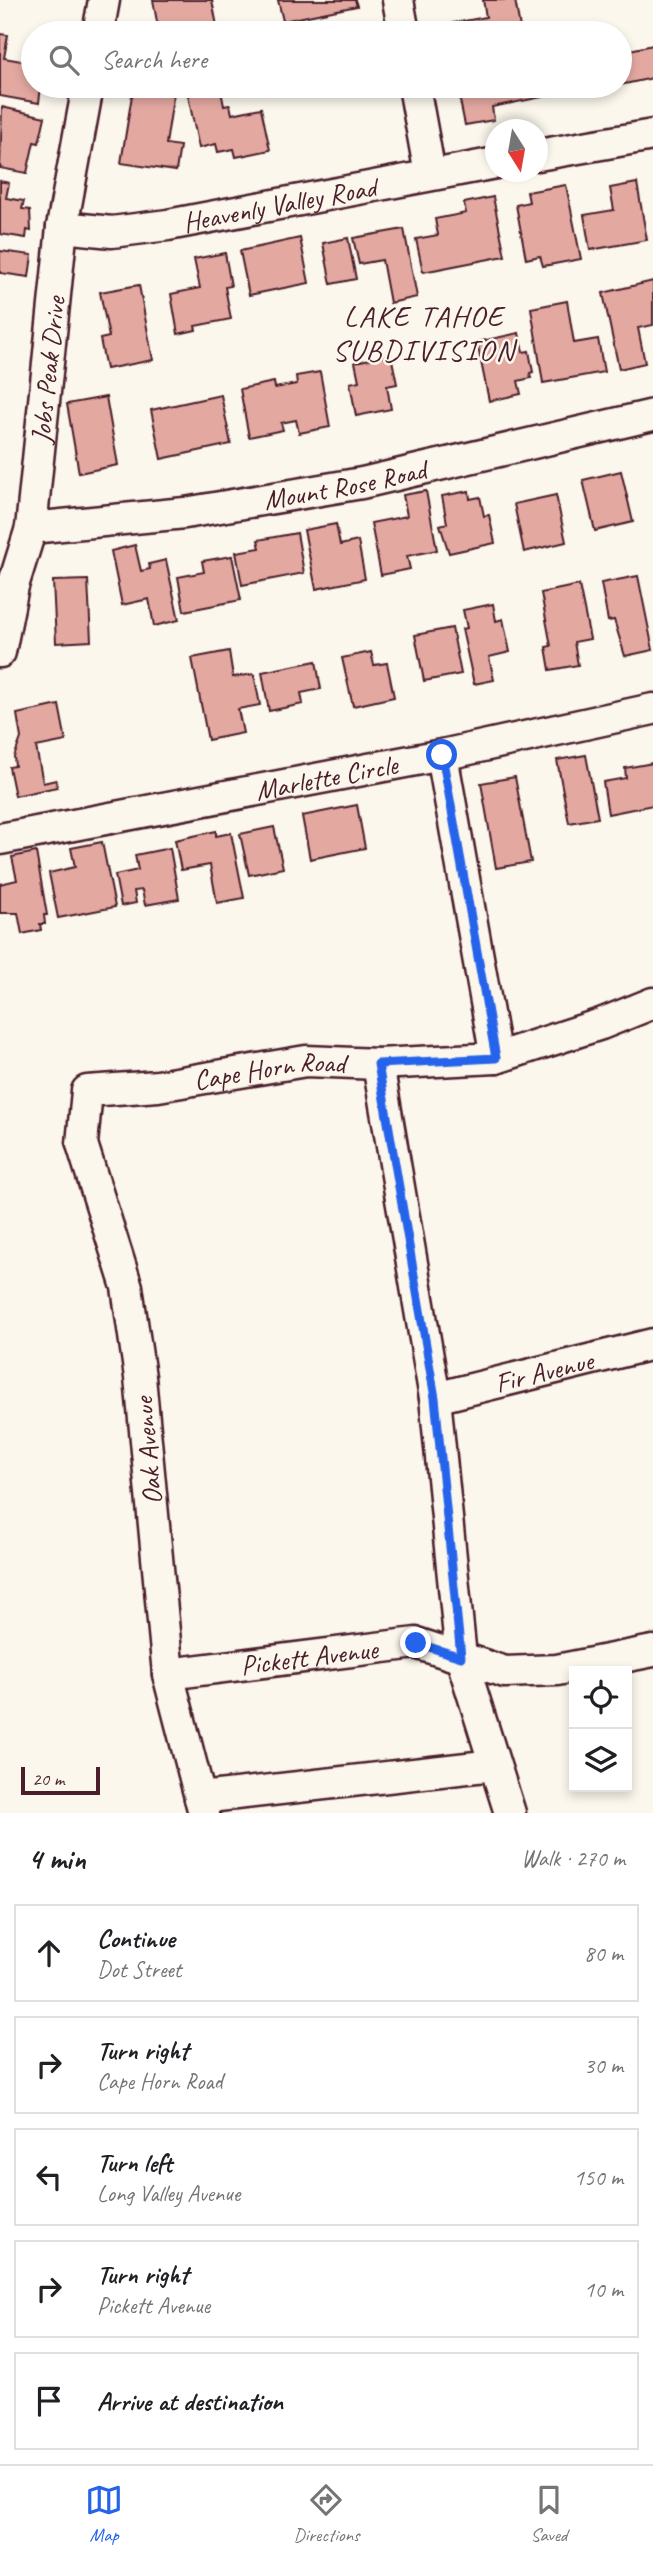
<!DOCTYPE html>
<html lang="en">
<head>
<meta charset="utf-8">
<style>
	:root { --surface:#fff; --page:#f2f2f2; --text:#202124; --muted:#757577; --line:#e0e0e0; --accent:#2563eb }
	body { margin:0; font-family:Caveat,sans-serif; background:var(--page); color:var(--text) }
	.controls { position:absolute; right:21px; bottom:21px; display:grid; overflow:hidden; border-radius:0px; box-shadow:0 4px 10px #0003 }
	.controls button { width:63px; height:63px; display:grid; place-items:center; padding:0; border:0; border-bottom:2px solid var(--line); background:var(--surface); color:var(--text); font:35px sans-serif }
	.compass { position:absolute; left:485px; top:119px; width:63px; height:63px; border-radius:50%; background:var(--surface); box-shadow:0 4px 10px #0003; rotate:169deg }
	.scale { position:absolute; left:21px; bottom:18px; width:79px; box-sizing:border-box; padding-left:7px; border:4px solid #4a1f2b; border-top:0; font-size:19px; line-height:24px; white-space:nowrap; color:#4a1f2b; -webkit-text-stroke:5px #fbf7ec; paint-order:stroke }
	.stop { position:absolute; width:21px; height:21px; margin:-16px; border:5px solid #2563eb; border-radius:50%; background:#fff }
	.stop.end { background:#2563eb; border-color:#fff; box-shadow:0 2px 7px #0008 }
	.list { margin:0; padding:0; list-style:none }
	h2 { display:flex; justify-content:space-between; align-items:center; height:91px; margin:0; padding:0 28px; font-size:30px }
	h2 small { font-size:23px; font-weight:400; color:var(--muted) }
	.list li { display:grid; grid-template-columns:46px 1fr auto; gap:21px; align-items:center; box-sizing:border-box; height:98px; margin:0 14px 14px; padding:0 14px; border:2px solid var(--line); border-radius:0px }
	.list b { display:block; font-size:26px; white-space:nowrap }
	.list p { margin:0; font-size:23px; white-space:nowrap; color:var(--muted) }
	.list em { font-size:23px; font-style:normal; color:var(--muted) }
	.icon { flex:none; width:38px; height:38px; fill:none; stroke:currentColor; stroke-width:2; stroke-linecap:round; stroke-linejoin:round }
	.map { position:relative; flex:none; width:653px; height:1813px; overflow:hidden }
	.search { position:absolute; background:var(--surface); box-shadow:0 4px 10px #0003; left:21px; right:21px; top:21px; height:77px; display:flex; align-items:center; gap:18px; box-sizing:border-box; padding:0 24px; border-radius:38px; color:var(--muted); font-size:26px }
	.sheet { height:651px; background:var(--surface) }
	nav { display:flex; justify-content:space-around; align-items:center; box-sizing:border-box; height:98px; border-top:2px solid var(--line); background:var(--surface); font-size:19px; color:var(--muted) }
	nav a { display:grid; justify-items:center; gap:4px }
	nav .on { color:var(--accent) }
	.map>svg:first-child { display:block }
	.building { fill:#e3a9a1; stroke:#4a1f2b; stroke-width:2 }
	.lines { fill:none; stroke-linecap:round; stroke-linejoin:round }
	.street-casing { stroke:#4a1f2b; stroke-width:35 }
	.street { stroke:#fbf7ec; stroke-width:30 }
	.route { stroke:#2563eb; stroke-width:9 }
	.labels { text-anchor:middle; stroke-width:5; stroke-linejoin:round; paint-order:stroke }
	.street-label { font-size:28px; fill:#4a1f2b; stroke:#fbf7ec }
	.neighbourhood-label { font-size:30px; letter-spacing:2px; fill:#4a1f2b; stroke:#fbf7ec }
</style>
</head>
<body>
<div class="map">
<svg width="653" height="1813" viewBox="0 0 653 1813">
	<rect width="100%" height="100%" fill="#fbf7ec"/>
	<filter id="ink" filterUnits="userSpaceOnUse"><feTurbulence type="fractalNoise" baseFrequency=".0143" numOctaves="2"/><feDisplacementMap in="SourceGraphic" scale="14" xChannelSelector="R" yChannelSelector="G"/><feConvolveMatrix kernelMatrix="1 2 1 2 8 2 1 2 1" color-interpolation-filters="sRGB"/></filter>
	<g filter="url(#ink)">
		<path class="building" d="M153,0H212L218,31L159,33Z
			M278,0H355L357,6L283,21Z
			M483,0H515L521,33H455L453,23L486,17Z
			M0,34L8,35L4,58L33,63V86H41L39,103L0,96Z
			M653,45V78L620,85V52Z
			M138,86H175L166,144L180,146L176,171L121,163L132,95H136Z
			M186,86H220L224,106L230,105L232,114L261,108L270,150L236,157L234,149L218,152L216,144L199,148Z
			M300,86H340L302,93Z
			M457,86H556L557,94L492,107L494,120L465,125Z
			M2,107L45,117L39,143L34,142L27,173L0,168Z
			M0,181L9,183L6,198L24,201L22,209L30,210L31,231L27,230L26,238L0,234Z
			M637,183L647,240L590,250L584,215L614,210L610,188Z
			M566,185L581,259L543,266L540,256L526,259L516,205L529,202L527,192Z
			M493,197L505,256L423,272L416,239L438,235L435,219L466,213L464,203Z
			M404,229L417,297L390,303L382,260L359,264L353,238Z
			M300,238L309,283L249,295L240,251Z
			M348,238L356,279L331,284L323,243Z
			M0,251L32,255L29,277L0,273Z
			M225,253L231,286L225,287L231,319L195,326L196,330L178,334L171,294L200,288L194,259Z
			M653,281V325L638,328L645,363L619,369L603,293Z
			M139,285L153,360L106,369L100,339L109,337L100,292Z
			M567,301L574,343L598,339L604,372L543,383L531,308Z
			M519,333L523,352L529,351L533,372L530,373L531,378L518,381L521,394L489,401L477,342Z
			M391,355L397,384L387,386L391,409L356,416L350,383L359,381L355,362Z
			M320,372L330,427L299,433L296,420L281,423L283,430L249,437L240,389L274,382L275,388L297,384L296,376Z
			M221,395L231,444L161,459L151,410Z
			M106,397L118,465L79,473L67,404Z
			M621,471L633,522L595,531L583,480Z
			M426,491L437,550L407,556L410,569L381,575L371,523L407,516L403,495Z
			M469,491L470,499L480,497L484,516L489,515L495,543L449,553L440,525L447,523L442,496Z
			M556,495L566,542L524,552L514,504Z
			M336,524L340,545L358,541L365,579L316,589L304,530Z
			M297,533L304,573L242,585L236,552L260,548L258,540Z
			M135,545L141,571L150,569L149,564L166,560L179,620L154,626L149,599L122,605L111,551Z
			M232,556L241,600L184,611L178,577L204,572L202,561Z
			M638,576L653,650L625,656L614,620L608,621L601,583Z
			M88,580L91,641L56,643L53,581Z
			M579,585L590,639L574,642L578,665L550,670L546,647L551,646L541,593Z
			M493,604L496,621L503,619L510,652L489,657L494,680L474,684L462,629L467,628L463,610Z
			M452,628L461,674L424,681L415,635Z
			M229,651L233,677L254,674L260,705L238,709L243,733L208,740L192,658Z
			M371,652L374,665L387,663L394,697L353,706L342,658Z
			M316,661L321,689L301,693L303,704L269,711L262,672Z
			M59,705L66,741L36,747L43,783L56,780L57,787L15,796L9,767L15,766L14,757L21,738L17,714Z
			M586,755L598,818L569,823L557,760Z
			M653,763V805L608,814L603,782L626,778L625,768Z
			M515,777L531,862L496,868L481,783Z
			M357,805L365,848L310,859L302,816Z
			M274,827L283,868L249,875L240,834Z
			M216,831V836L231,833L244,898L217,903L210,865L181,870L175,840Z
			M102,842L115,907L58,918L49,873L75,867L71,848Z
			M170,848L179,899L145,905L142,890L134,891L136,903L121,906L115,875L138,870L135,855Z
			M36,852L47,915H44L45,924H40L41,930L22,934L18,913H0V884L17,880L12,857Z"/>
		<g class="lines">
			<defs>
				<g id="street">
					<path d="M398,0L404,33"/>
					<path d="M98,33L104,0"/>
					<path d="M414,86L430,174"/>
					<path d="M538,155L653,135"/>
					<path id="s1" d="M62,227L112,232L168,225L496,163"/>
					<path id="s2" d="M31,528L185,513L362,483L653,415"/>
					<path id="s3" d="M0,652L13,586L31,528L62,227L88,86"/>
					<path d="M442,755L496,1058"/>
					<path id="s4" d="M0,839L442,755L653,709"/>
					<path d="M378,1064L435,1398L461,1657L510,1813"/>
					<path id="s5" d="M435,1398L653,1344"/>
					<path id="s6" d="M168,1674L416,1643L505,1672L557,1670L653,1651"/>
					<path d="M200,1798L494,1765"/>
					<path id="s7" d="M204,1813L168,1674L140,1377L127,1287L82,1144L87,1091L158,1086L306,1061L378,1064L496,1058L601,1024L653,1003"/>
				</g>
			</defs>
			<use href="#street" class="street-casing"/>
			<use href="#street" class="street"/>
		</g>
	</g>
	<g class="lines" filter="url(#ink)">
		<path class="route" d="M416,1643L461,1657L435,1398L378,1064L496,1058L442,755"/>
	</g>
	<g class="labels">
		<g class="street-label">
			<text dy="10" stroke="none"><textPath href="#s1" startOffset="220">Heavenly Valley Road</textPath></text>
			<text dy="10" stroke="none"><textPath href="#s3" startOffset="287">Jobs Peak Drive</textPath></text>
			<text dy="10" stroke="none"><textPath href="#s2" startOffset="317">Mount Rose Road</textPath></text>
			<text dy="10" stroke="none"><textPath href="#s4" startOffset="332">Marlette Circle</textPath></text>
			<text dy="10" stroke="none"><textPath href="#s7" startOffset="920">Cape Horn Road</textPath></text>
			<text dy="10" stroke="none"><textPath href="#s5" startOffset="112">Fir Avenue</textPath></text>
			<text transform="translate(147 1451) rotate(-95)" y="10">Oak Avenue</text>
			<text dy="10" stroke="none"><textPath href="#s6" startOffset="142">Pickett Avenue</textPath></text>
		</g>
		<g class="neighbourhood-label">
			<text x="424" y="326">LAKE TAHOE<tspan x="424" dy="34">SUBDIVISION</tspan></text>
		</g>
	</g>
</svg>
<div class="controls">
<button><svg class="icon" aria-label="locate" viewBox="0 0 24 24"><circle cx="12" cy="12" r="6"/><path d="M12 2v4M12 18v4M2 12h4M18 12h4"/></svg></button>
<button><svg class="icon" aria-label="layers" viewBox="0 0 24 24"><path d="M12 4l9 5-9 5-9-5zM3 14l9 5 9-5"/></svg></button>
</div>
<svg class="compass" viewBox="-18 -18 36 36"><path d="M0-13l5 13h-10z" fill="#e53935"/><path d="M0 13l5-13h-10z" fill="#757577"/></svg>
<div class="scale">20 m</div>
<div class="stop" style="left:442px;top:755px"></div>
<div class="stop end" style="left:416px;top:1643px"></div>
<div class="search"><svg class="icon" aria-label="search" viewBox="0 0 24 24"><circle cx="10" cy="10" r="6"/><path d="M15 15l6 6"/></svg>Search here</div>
</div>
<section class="sheet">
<h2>4 min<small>Walk · 270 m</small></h2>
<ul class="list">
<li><svg class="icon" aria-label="ahead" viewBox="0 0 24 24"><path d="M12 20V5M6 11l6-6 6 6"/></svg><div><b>Continue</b><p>Dot Street</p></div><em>80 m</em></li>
<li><svg class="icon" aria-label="right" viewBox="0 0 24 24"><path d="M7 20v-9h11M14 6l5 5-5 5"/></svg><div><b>Turn right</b><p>Cape Horn Road</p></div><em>30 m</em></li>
<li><svg class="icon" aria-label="left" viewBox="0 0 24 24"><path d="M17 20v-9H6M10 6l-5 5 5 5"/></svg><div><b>Turn left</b><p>Long Valley Avenue</p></div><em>150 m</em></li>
<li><svg class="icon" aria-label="right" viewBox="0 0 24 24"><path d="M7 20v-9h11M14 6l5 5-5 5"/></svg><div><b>Turn right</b><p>Pickett Avenue</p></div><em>10 m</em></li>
<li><svg class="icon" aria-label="arrive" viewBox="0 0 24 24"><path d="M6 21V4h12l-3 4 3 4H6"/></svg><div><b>Arrive at destination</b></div></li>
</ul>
</section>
<nav>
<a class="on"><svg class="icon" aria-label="map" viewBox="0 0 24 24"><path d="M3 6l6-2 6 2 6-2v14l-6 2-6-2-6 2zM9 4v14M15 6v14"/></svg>Map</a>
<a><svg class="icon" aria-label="directions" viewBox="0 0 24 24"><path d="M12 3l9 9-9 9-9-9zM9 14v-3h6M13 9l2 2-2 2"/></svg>Directions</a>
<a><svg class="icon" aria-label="saved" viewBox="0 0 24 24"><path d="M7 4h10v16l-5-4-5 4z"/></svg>Saved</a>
</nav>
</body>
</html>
